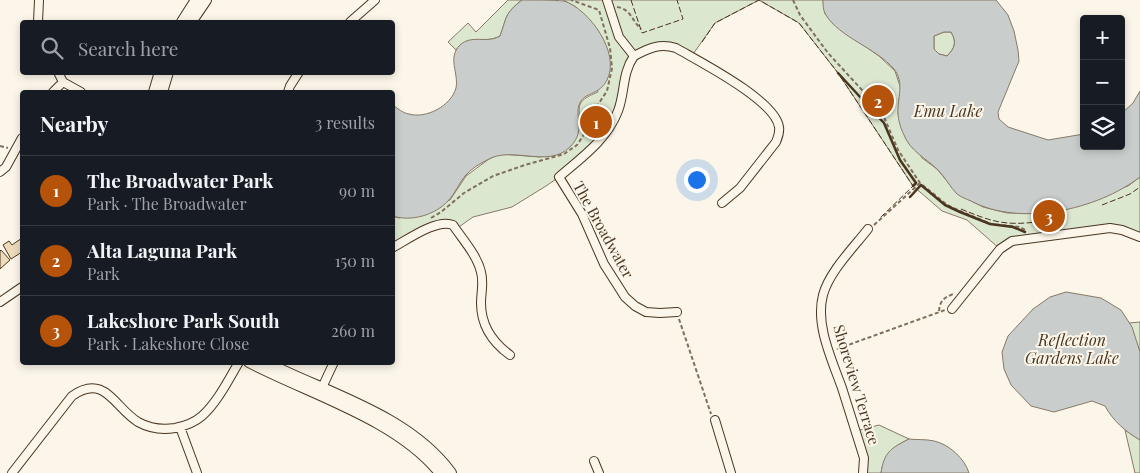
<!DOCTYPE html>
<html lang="en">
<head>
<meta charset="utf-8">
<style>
	:root { --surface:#171b24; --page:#20242c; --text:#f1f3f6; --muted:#9ea1a6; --line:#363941; --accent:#b45309 }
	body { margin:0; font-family:"Playfair Display",serif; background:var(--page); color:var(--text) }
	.controls { position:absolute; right:15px; top:15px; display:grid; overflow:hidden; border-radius:5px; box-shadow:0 2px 8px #0003 }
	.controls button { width:45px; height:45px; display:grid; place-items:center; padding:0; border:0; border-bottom:1px solid var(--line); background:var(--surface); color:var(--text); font:25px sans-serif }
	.you { position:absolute; left:696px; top:179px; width:18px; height:18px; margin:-12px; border:4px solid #fff; border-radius:50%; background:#1a73e8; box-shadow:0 0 0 8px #1a73e833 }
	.badge { display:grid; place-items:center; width:32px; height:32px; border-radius:50%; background:var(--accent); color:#fff; font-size:16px; font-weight:700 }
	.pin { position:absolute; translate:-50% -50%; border:2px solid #fff; box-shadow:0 1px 5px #0006 }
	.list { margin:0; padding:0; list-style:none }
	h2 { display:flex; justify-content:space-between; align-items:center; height:65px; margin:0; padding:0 20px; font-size:21px }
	h2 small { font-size:16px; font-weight:400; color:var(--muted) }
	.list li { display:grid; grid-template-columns:32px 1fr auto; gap:15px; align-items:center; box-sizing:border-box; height:70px; padding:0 20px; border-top:1px solid var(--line) }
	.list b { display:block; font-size:19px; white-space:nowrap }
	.list p { margin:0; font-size:16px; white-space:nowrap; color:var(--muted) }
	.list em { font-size:16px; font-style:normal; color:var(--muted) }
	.icon { flex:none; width:28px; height:28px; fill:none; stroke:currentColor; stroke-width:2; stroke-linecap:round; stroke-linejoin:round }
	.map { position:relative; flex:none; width:1140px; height:473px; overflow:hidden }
	.search { position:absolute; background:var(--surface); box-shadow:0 2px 8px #0003; left:20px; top:20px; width:375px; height:55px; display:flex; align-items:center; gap:12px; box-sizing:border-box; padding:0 18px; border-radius:5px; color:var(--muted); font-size:19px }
	.panel { position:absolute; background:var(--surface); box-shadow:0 2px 8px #0003; left:20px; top:90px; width:375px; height:275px; border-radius:5px }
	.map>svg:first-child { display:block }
	.green { fill:#dce7d0; stroke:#887966 }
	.water { fill:#c9cecd; stroke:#887966; fill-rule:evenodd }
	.building { fill:#ecdcbc; stroke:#4a3520 }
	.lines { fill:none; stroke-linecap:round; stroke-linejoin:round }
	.minor-casing { stroke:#4a3520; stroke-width:10 }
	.tertiary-casing { stroke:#4a3520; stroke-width:12 }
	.path { stroke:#7f6f5c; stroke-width:2; stroke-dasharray:4 2.5; stroke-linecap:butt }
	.minor { stroke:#fbf6e9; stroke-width:8 }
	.tertiary { stroke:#fbf6e9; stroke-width:10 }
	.fence { stroke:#4a3520; stroke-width:1; stroke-dasharray:6 2.5; stroke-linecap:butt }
	.wall { stroke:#4a3520; stroke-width:2.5 }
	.labels { text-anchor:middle; stroke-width:4; stroke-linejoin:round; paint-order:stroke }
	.street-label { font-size:15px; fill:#4a3520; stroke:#fbf6e9 }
	.water-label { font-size:16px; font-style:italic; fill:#4a3520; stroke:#fbf6e9 }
</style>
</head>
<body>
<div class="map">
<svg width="1140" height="473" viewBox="0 0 1140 473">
	<rect width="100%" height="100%" fill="#fbf6e9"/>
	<path class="green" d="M508,0H522C505,13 507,17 500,36C486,44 468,34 456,50L448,42L468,23L476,32Z
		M563,0H823L825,14L839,28L879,56L895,71L901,89L898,114L922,158L937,169L958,194L983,207L1007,213H1049L1128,186L1140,177V237L1122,230L1031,238L1000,249L967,220L942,211L913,186L838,73L799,23L759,0L715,23L691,57L666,45L634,56L609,129L559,177L546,186L512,207L473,217L456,229L443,223L393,248V216L399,218L450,200L466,176L489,159L500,154L540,157L558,154L580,116C576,101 586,97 598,92L576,7Z
		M944,32H951C957,42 955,48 947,56L939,54L934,50V36Z
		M1140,322V352L1129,323Z
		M879,425L909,439C893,447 884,454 881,473H863L856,431Z
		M1125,430L1140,440V473H1135Z"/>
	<path class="water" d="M522,0C533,0 554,0 564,1C589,9 621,53 607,80C599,95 587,92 581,101C572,114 588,129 570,147C548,169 512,145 487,160C479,164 471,169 465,176C459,183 455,194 448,201C435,215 411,222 393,216V105C398,109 403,113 409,114C426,119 451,106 456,88C459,73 447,58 460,45C472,34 487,44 500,36C507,17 504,14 522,0Z
		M823,0H996L1008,15L1014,31L1018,50L1019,61L998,112L999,119L1008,127L1048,140L1084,134V146H1121V114L1133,103L1140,91V177C1097,210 1020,227 971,201C966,199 961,197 957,194C950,187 945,177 938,170C927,159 910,151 904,135C901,129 898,120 898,113C897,98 905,83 894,69C876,48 839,37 826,15C823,11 823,4 823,0ZM944,32H951C957,42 955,48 947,56L939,54L934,49V36Z
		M1066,292L1101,298L1121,310L1132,327L1140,352V440C1126,432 1113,421 1105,406L1092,401L1054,412L1031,406L1011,385L1004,369L1002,352L1008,336L1033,309L1050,297Z
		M909,439C917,440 926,439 934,441C949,444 965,459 969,473H881C884,452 891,448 909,439Z"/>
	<path class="building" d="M22,238V252L11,259L3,245L9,241L12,245Z
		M1,250L10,260L0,269V251Z"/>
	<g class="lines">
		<defs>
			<path id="minor" d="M607,0L619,37L634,56C622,73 625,93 618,111C607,140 581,158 559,177L582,214L604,264L625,297L635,306L646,312L660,313L677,312
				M38,22L39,0
				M350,22L375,0
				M634,56C649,48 660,43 676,48C700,62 775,100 779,127C780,133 778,137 776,142L740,188L722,203
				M58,72L63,82L81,92
				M53,92L63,82
				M288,92L290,86L299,72
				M0,172L6,167L22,138
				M392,248C407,240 437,218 453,225C463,240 477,255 481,272C484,283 481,292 481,303C481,326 492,342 510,355
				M0,302L22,287
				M952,309L1000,249L1012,241L1110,228L1122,230L1140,237
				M320,392L334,362
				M715,420L731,473
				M180,427L197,473
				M594,461L599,473
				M12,473L72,396C105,373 114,407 138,422C149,428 163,430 175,428C185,426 194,423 202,416C217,403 229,379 239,362
				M863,473L864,458C857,435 849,411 842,388C832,360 815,325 823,295C829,272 854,247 868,229"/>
			<path id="tertiary" d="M182,22L196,0
				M191,22L206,0
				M154,92L160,72
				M162,92L168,72
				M249,362C310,394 397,419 440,473
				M265,362C326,393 409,415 451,473"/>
		</defs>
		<use href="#minor" class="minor-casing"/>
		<use href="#tertiary" class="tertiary-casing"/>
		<path class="path" d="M793,0L800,15L828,53L873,102L884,117L898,150L920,183L946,204L953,208L991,224L1020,227L1025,230
			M617,7C631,9 632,21 641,29
			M0,146L8,148
			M431,218L441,212L464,193L493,176L525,165L564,154L577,145L583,136L595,109L607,91L612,68L610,48L599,10L571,0
			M874,225L920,183
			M939,311C940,300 944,298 953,294
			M679,319L711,414
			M837,349L945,310"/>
		<use href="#minor" class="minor"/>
		<use href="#tertiary" class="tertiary"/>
		<path class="fence" d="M631,0L642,33L683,19L677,0
			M702,42L715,23L759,0L799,23L838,73L913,186L879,219
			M1102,205L1130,194L1140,187
			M961,209C990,221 1004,226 1036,222L1037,227"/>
		<path class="wall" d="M838,73L884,123L900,160L916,183L913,186
			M910,197L921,185L945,205L960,212L990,224L1013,227L1025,232"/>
	</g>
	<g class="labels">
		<g class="street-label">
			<text transform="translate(603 230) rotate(61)" y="5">The Broadwater</text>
			<text transform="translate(856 385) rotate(73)" y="5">Shoreview Terrace</text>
		</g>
		<g class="water-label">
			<text x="948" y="117">Emu Lake</text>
			<text x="1072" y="346">Reflection<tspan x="1072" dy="18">Gardens Lake</tspan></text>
		</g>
	</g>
</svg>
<div class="controls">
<button>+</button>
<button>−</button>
<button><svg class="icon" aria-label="layers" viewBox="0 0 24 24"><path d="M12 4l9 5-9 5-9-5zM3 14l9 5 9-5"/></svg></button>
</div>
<div class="you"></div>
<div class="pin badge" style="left:596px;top:122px">1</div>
<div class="pin badge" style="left:878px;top:101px">2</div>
<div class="pin badge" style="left:1049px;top:216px">3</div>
<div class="search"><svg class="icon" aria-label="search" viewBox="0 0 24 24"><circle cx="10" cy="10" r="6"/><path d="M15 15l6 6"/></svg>Search here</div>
<section class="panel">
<h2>Nearby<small>3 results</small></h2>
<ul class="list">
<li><span class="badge">1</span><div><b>The Broadwater Park</b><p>Park · The Broadwater</p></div><em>90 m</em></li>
<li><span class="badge">2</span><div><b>Alta Laguna Park</b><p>Park</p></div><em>150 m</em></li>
<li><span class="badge">3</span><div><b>Lakeshore Park South</b><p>Park · Lakeshore Close</p></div><em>260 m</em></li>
</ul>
</section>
</div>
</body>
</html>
